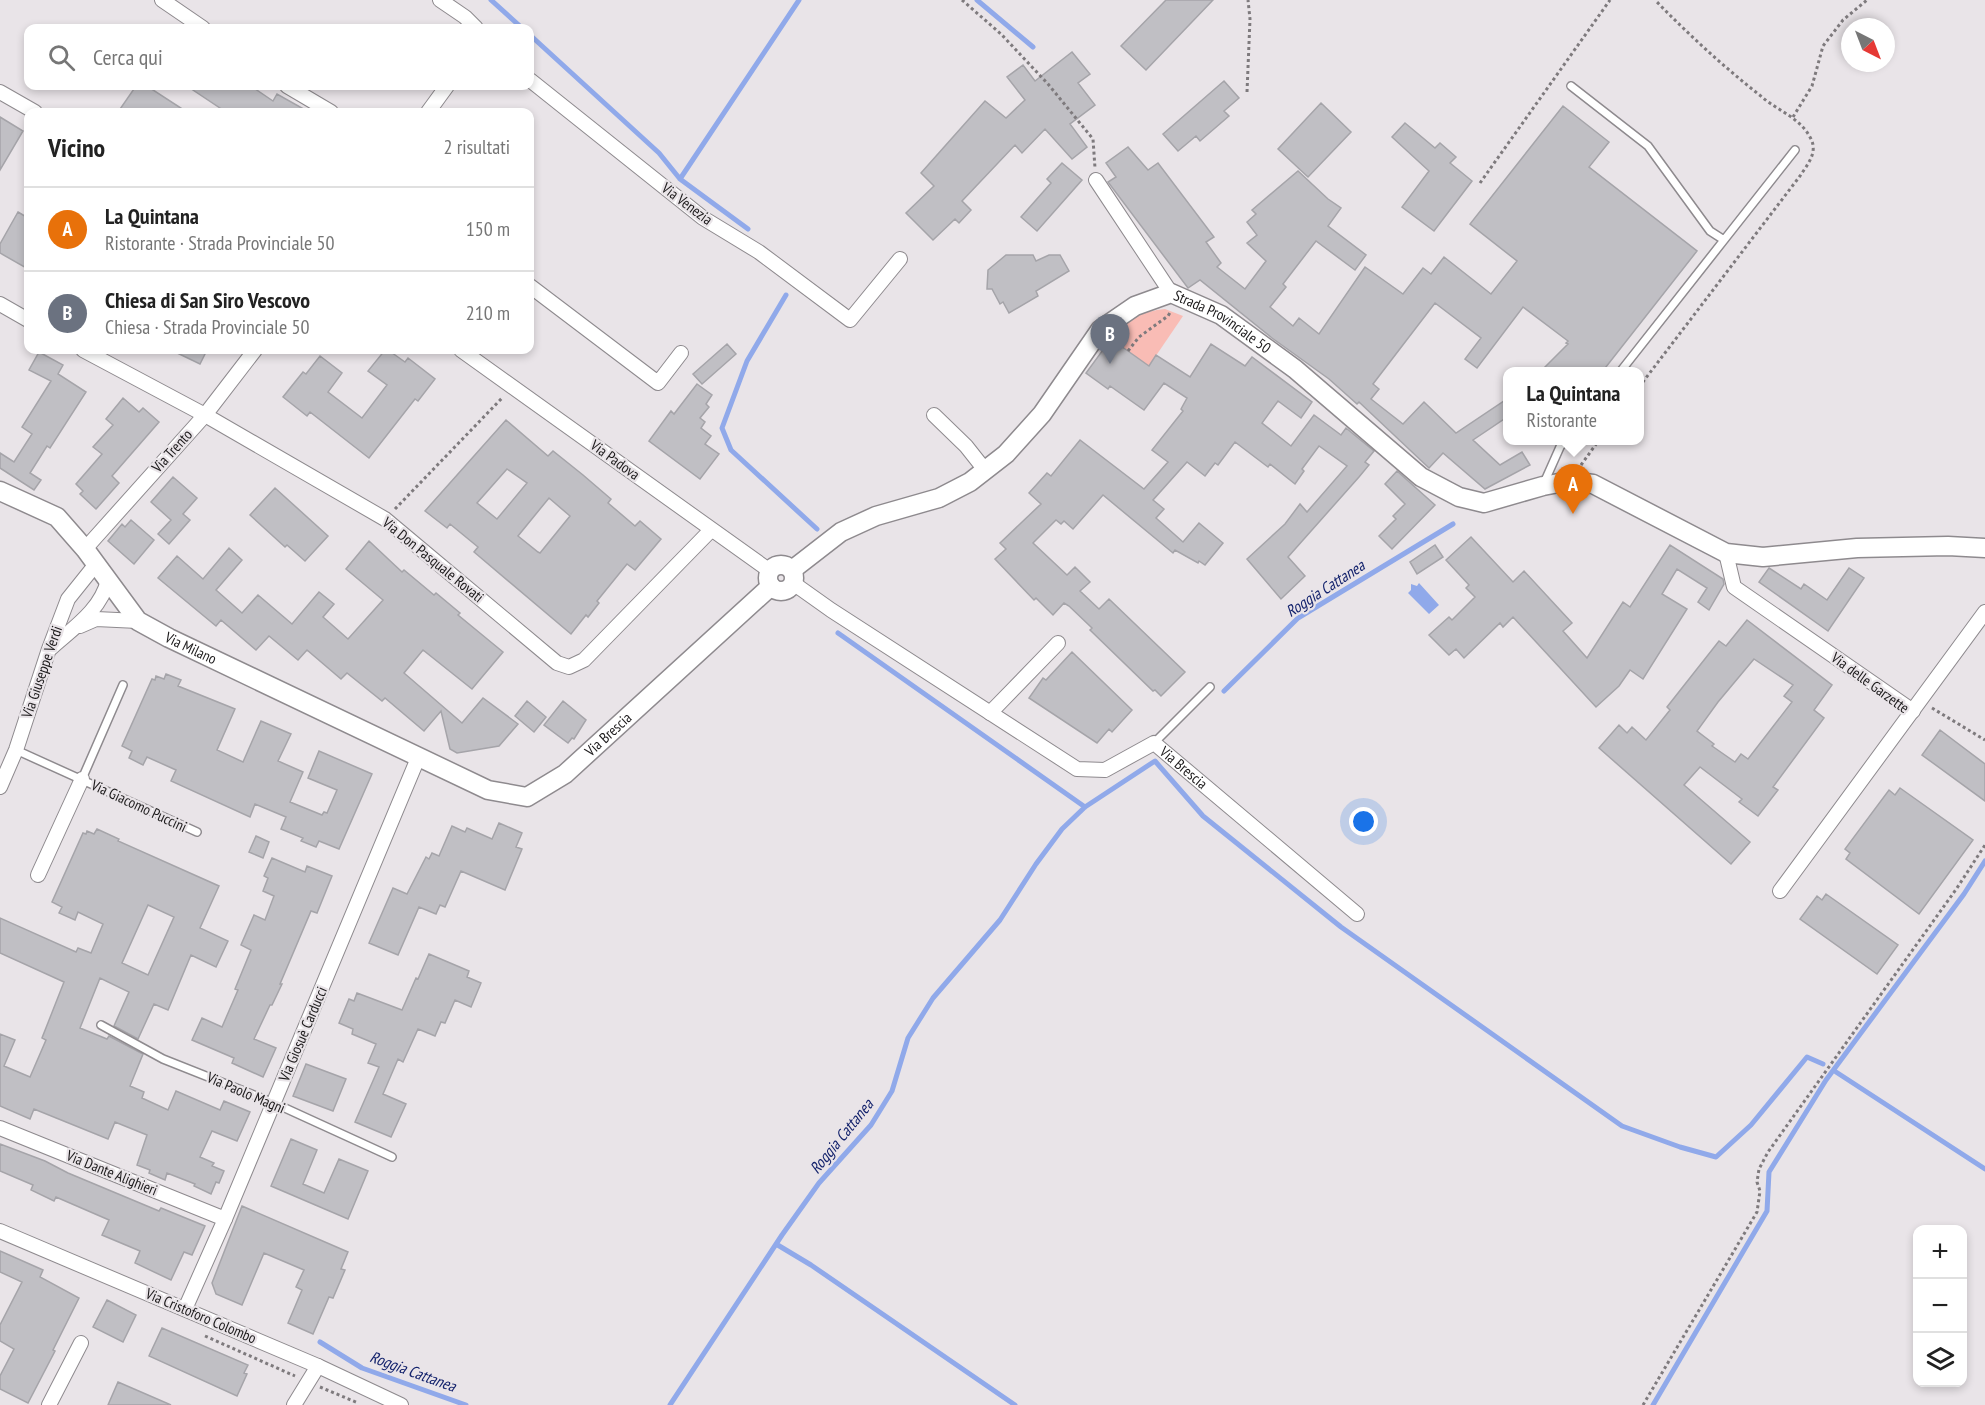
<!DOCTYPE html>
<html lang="it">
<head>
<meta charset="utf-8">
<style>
	:root { --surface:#fff; --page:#f6f6f6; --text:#222; --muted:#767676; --line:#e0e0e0; --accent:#db2777 }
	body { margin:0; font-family:"PT Sans Narrow",sans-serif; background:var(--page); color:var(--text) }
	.controls { position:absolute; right:18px; bottom:18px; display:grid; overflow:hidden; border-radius:12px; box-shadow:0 3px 9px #0003 }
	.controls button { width:54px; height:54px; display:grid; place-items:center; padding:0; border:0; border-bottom:2px solid var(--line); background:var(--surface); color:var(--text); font:30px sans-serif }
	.compass { position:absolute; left:1841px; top:18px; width:54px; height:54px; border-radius:50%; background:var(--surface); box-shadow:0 3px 9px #0003; rotate:138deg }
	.you { position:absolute; left:1364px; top:822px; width:21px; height:21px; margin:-15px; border:4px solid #fff; border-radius:50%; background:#1a73e8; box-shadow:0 0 0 9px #1a73e833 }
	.badge { display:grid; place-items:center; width:39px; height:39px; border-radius:50%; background:var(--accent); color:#fff; font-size:20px; font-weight:700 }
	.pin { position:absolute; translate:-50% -50px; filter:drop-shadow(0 2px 3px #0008) }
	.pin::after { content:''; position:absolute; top:32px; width:21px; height:18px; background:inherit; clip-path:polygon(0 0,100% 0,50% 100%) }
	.popup { position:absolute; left:1503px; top:367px; width:141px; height:78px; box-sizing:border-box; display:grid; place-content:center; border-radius:12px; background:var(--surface); filter:drop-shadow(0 2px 4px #0005); font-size:20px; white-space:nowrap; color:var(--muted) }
	.popup b { font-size:22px; color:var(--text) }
	.popup::after { content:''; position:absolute; left:50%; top:100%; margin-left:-12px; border:12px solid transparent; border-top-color:var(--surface) }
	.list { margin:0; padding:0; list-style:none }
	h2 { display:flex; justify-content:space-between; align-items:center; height:78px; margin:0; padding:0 24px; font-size:26px }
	h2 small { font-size:20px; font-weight:400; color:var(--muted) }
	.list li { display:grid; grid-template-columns:39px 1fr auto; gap:18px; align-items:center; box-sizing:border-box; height:84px; padding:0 24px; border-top:2px solid var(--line) }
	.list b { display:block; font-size:22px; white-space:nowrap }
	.list p { margin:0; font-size:20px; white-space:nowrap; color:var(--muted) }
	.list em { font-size:20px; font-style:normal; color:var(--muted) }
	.icon { flex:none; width:33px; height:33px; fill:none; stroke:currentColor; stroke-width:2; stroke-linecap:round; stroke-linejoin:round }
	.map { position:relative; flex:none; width:1985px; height:1405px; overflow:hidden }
	.search { position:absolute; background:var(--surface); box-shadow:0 3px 9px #0003; left:24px; top:24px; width:510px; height:66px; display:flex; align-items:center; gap:15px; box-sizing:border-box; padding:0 21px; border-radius:12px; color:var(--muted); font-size:22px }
	.panel { position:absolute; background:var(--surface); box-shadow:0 3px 9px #0003; left:24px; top:108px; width:510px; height:246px; border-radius:12px }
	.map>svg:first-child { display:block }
	.green { fill:#f9bcb5 }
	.water { fill:#90a9ea }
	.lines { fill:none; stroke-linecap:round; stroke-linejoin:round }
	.stream { stroke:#90a9ea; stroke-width:5 }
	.building { fill:#c0bfc4; stroke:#a5a4a9; stroke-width:1.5; fill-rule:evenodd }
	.service-casing { stroke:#8e8a8e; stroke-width:10 }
	.minor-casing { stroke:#8e8a8e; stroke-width:16 }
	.tertiary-casing { stroke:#8e8a8e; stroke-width:21 }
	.path { stroke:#7e7a7d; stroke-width:3; stroke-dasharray:3 3; stroke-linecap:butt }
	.service { stroke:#fff; stroke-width:7 }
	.minor { stroke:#fff; stroke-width:14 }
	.tertiary { stroke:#fff; stroke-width:18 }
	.labels { text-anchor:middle; stroke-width:4.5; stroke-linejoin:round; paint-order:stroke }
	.street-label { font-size:15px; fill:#1c1a1b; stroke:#e9e4e8 }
	.water-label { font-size:16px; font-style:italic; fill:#13226c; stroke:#e9e4e8 }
</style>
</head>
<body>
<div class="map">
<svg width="1985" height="1405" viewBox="0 0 1985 1405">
	<rect width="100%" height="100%" fill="#e9e4e8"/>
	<path class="green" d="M1165,309L1183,316L1149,366L1111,339C1124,320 1143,311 1165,309Z"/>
	<path class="water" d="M1419,583L1439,605L1429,614L1408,593L1411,590V584L1417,586Z"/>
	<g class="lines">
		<path class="stream" d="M491,0L522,28
			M977,0L1033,47
			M530,35L659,153L680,179
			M748,229L680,179L799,0
			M786,295L747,361L722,428L731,450L817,529
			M838,633L1085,807
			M1224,691L1298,618L1453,524
			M1836,1072L1985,1169
			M776,1244L811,1265L1015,1405
			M320,1342L362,1368L466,1405
			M670,1405L782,1235L819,1183L871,1125L892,1091L908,1038L933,998L1000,920L1036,864L1062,829L1085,807L1155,761L1203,816L1341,927L1622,1126L1680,1147L1716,1157L1751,1125L1807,1057L1823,1064
			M1653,1405L1767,1211L1769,1172L1826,1080L1964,894L1985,861"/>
	</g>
	<path class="building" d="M1166,0H1213L1146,70L1121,46Z
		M1072,52L1090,74L1078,83L1095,105L1070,124L1087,147L1072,159L1045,129L1022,153L1015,145L962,201L971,210L959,223L955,219L933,240L906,213L934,186L921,173L985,101L1006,118L1025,100L1007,77L1023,65L1035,81Z
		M1224,81L1239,98L1224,111L1229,116L1200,141L1196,136L1178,151L1163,134Z
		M136,86H147L187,112H118Z
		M187,86H251L273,101L277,94L309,112H226Z
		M1321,103L1351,132L1308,177L1278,149Z
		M1563,106L1609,142L1589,167L1697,251L1602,372H1540L1568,344L1566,343L1568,341L1523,307L1477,368L1465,359L1481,338L1435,303L1373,384L1379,389L1371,399L1403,424L1424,402L1456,433L1507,399V417L1473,440L1500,465L1522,452L1530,465L1485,489L1443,453L1429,468L1359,402L1357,404L1329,379L1272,338L1200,280L1188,288L1108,182L1116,177L1106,163L1128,147L1148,170L1158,163L1214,237L1206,242L1221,263L1217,267L1245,289L1266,261L1247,243L1257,235L1247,222L1256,214L1252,210L1298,171L1328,199L1341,208L1328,226L1366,255L1355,270L1316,241L1283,284L1286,287L1270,307L1293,326L1299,318L1319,334L1365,267L1403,294L1423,268L1431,274L1444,257L1491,294L1517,261L1470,224Z
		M0,117L23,131L0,170Z
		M1405,123L1435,148L1440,143L1456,157L1450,163L1472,181L1434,231L1402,207L1429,171L1392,137Z
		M1062,163L1082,180L1037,231L1021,217L1051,183L1047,179Z
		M18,212L28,218V269L0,253V244Z
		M1006,255H1033L1036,261L1049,255H1060L1069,271L1036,291L1038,296L1009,313L1003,302L1000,304L992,289H987L988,270Z
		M1111,339L1149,366L1156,355L1190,377L1211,344L1245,366L1252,357L1312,402L1301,418L1278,401L1262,423L1291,446L1314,415L1341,435L1346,428L1374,451L1365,462L1369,465L1359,477L1288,557L1305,576L1281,599L1247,559L1285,524L1300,504L1307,512L1347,466L1319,446L1302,469L1304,471L1295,484L1270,464L1268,467L1235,442L1218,465L1215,463L1205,476L1187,462L1153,500L1164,509L1156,518L1183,542L1199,523L1223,543L1205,565L1199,561L1198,563L1175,550L1173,553L1103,495L1073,529L1064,521L1061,524L1056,520L1033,543L1067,575L1075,567L1090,582L1080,591L1099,609L1109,599L1185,672L1161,696L1155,690L1153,691L1090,630L1092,628L1069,606L1064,603L1053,615L1036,598L1034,600L995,559L1006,549L1000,543L1041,504L1029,493L1047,473L1051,476L1080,440L1144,489L1168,462L1152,450L1183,411L1181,409L1187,398L1164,383L1144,410L1110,386L1108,389L1086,373Z
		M727,344L736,354L702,384L693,374Z
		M171,350H207L200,364Z
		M385,350H388L405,362L408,358L435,379L418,401L415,399L369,458L310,412L307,416L283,397L303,372L306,374L320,356L342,373L328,392L362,418L387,385L368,371Z
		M39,352L63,365L58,374L86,392L50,448L47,446L30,473L41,480L34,490L0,468V453L14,462L32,434L22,427L51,381L29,370Z
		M697,384L712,395L706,404L709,407L700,418L705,422L701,428L711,436L705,444L719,454L700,479L649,441L671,411L674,414Z
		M123,398L139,412L143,408L159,422L112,476L119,483L96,509L80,494L83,491L76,484L102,454L93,447L113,425L106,419Z
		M506,420L548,456L553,451L583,475L611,499L608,503L635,526L640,521L661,539L635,570L627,564L597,601L599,603L588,617L586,615L571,634L474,552L478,547L450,524L447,528L425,511ZM507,469L527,483L497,519L477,503ZM549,498L570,516L540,553L538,552L518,536Z
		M1397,471L1435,505L1392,549L1379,536L1396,519L1393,516L1405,504L1385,484Z
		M173,477L197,498L183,514L190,520L169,544L158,534L171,520L151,502Z
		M275,488L328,536L305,561L287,545L285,547L250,515Z
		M131,520L154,540L134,564L108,541L122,524L125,527Z
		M1471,537L1513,582L1524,571L1572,623L1563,631L1587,658L1623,602L1630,607L1670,545L1723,579L1724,584L1709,610L1698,602L1707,588L1677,569L1662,594L1687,609L1643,679L1630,670L1619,686L1596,707L1513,617L1503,627L1500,623L1464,658L1456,649L1449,655L1429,635L1449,617L1452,620L1475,597L1466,588L1469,585L1446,560Z
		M369,541L402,572L404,570L434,595L436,593L460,613L458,615L503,652L472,689L423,650L404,673L462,723L483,698L518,724L499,746L457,753L450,749L441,711L424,731L385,698L382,701L347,673L341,679L307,650L298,660L269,636L256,650L221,620L216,626L158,578L177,556L203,579L229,548L242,560L216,590L242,613L258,595L292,624L319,592L334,604L323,617L348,639L383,600L346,569Z
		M1435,545L1443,557L1417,574L1410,562Z
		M1769,568L1801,589L1804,584L1827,600L1849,568L1864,578L1828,631L1759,582Z
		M1747,620L1832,685L1814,710L1824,718L1773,787L1778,790L1758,816L1739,802L1742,799L1700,767L1684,785L1750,842L1731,864L1599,748L1619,725L1627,733L1632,727L1646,740L1670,710L1667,707L1719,641L1726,646ZM1754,659L1793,685L1784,696L1792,702L1748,759L1741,754L1735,762L1712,746L1714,744L1697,731L1718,702Z
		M1072,652L1132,710L1112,732L1109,729L1097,743L1029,698L1043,678L1046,680Z
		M166,674L181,680L178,686L235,709L217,750L243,762L261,721L291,734L278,761L303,772L290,802L322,815L324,812L327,813L337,790L308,778L319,751L372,774L339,849L319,841L316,847L301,841L303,838L281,829L286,817L255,804L250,817L171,781L176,770L147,757L143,765L129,758L132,751L122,746L152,679L155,680L156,676L164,679Z
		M527,701L546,717L534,732L515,716Z
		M563,701L586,720L574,739L572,738L568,743L544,725Z
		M1940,730L1985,764V801L1922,755Z
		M1900,788L1973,840L1919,914L1846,859L1850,853L1845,849L1889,790L1895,795Z
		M499,823L522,833L516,847L522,849L505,890L461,871L445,907L440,905L436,914L419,907L398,955L369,943L393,888L407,894L426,857L429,859L432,853L439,856L452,826L465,832L467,828L492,839Z
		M97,829L119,839L118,841L219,886L200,928L228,941L216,967L191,955L168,1010L154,1004L138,1039L114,1026L129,992L100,978L80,1028L107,1039L109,1036L143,1054L130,1086L144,1092L142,1098L168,1110L176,1091L220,1110L224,1101L250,1112L237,1141L212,1131L200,1157L214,1163L212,1166L224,1171L219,1183L216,1182L211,1194L194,1186L195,1184L167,1173L165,1180L149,1173L150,1170L137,1165L147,1135L115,1122L108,1139L34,1109L30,1119L0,1106V1034L15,1040L4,1066L30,1077L46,1040L42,1038L64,982L0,953V918L76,952L78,948L91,953L103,924L78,912L75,920L59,913L62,907L52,902L83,833L86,834L87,831L94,834ZM148,905L174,917L148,975L122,963Z
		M256,836L269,842L263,858L249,852Z
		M272,858L305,872L307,866L332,876L317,913L311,911L280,984H282L272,1005H270L254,1039L276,1048L263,1077L232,1063L234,1058L192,1040L202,1018L222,1027L238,990L235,989L251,950L241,945L254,915L265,920L274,896L263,891L268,878L264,876Z
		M1826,894L1898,945L1877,974L1800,919L1817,896L1822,900Z
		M429,954L469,971L467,977L481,983L471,1007L455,1000L445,1023L441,1022L435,1036L418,1029L403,1062L398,1059L383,1094L406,1104L391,1137L355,1122L379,1067L368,1063L376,1044L352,1034L353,1029L339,1023L349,999L354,1001L357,993L402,1010L416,978L418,979Z
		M306,1064L346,1079L333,1111L293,1096Z
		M291,1139L317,1150L303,1184L324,1193L339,1159L368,1171L348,1219L271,1186Z
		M0,1144L45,1161L68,1173L159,1211L161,1208L205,1226L192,1255L184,1252L171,1280L135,1263L140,1251L102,1235L109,1220L56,1197L54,1201L31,1190L33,1185L0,1171Z
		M242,1206L348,1252L341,1269L345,1270L333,1298L329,1297L313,1334L288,1323L302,1290L296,1287L304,1270L264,1253L242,1305L216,1294L212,1283Z
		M0,1251L43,1270L40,1277L79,1298L53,1350L55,1351L28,1403L0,1389V1376L14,1349L0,1341V1325L22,1282L0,1272Z
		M107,1300L136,1315L123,1342L93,1327Z
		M162,1328L248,1365L244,1373L247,1374L237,1396L149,1356Z
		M118,1382L171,1405H108Z"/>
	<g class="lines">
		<defs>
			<path id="service" d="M1571,86L1648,146L1710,231L1724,240L1620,372
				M1724,240L1795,150
				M1544,483L1560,447L1565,440
				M1154,743L1210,687
				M16,750L197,832
				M82,779L123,685
				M101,1025L163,1059L274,1103L392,1157"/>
			<g id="minor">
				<path d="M162,0L203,28"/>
				<path d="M440,0L465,17L476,28"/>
				<path d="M530,80L703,218L759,252L850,320L900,259"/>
				<path d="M287,86L331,112"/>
				<path d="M0,92L35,112"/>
				<path d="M428,112L447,86"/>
				<path d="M1096,180L1171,293"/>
				<path d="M530,286L658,383L681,353"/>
				<path d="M0,304L28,320"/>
				<path d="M83,350L205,415L385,519L557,663L569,667L584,660L711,530"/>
				<path d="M461,350L770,571"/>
				<path d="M934,415L966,446L985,470"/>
				<path d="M85,549L205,415L255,350"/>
				<path d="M1726,553L1734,587L1913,711"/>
				<path id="s1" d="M793,583L831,610L1077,769L1105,770L1154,743L1357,914"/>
				<path d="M80,626L96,619L138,621"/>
				<path d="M51,648C73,628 101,610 108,580"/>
				<path d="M990,713L1058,643"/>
				<path d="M0,787L16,750L49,649L68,599L96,564"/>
				<path d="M38,875L82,779"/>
				<path d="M1780,891L1985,612"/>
				<path d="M0,1128L225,1219"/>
				<path d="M0,1231L318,1366L401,1405"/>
				<path d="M185,1309L225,1219L418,758"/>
				<path d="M49,1405L81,1343"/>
				<path d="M294,1405L318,1366"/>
			</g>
			<g id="tertiary">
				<path id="s2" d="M0,491L57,517L85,549L138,621L169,638L488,790L527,797L565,774L771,586"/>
				<circle cx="781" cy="578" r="13"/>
				<path id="s3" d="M792,570L841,532L876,516L939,498L970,482L1006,454L1042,414L1100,330L1135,306L1171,293L1221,315L1295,369L1421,477L1459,497L1484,503L1543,486L1569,481L1593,484L1726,553L1763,557L1857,548L1948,546L1985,548"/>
			</g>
		</defs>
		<use href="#service" class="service-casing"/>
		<use href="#minor" class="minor-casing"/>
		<use href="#tertiary" class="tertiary-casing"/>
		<path class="path" d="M962,0L1001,34L1048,84L1093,139L1095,168
			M1247,92L1250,19L1248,0
			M1793,117L1812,86L1823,46L1843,20L1867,0
			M1480,183L1610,0
			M1128,351L1139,337L1168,316L1171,311
			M1639,387L1800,176C1807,165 1818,153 1811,139C1801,118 1778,111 1762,97C1724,67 1689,35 1655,0
			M1581,465L1599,440
			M395,509L503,397
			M1932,708L1985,740
			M205,1336L295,1376
			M320,1387L358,1403
			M1643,1405L1757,1212L1760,1191L1757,1182L1759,1169L1768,1152L1957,888L1985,845"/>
		<use href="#service" class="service"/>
		<use href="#minor" class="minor"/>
		<use href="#tertiary" class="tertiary"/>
	</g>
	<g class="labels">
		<g class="street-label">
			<text transform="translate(687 204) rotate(37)" y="5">Via Venezia</text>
			<text dy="5" stroke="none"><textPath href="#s3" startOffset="542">Strada Provinciale 50</textPath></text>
			<text transform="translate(172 451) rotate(-48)" y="5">Via Trento</text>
			<text transform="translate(615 460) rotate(36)" y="5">Via Padova</text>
			<text transform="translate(433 560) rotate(39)" y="5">Via Don Pasquale Rovati</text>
			<text dy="5" stroke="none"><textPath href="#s2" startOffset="254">Via Milano</textPath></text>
			<text transform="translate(42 672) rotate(-71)" y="5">Via Giuseppe Verdi</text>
			<text transform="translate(1870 683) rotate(36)" y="5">Via delle Garzette</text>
			<text dy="5" stroke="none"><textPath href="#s2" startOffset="726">Via Brescia</textPath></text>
			<text dy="5" stroke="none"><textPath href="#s1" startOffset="462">Via Brescia</textPath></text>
			<text transform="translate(139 806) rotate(25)" y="5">Via Giacomo Puccini</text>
			<text transform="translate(303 1034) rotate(-67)" y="5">Via Giosuè Carducci</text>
			<text transform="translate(246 1093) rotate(23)" y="5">Via Paolo Magni</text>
			<text transform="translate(112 1173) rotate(22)" y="5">Via Dante Alighieri</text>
			<text transform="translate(201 1316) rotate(23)" y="5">Via Cristoforo Colombo</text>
		</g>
		<g class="water-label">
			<text transform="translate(1325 588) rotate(-33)" y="6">Roggia Cattanea</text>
			<text transform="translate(841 1136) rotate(-51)" y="6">Roggia Cattanea</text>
			<text transform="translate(413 1371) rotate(20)" y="6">Roggia Cattanea</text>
		</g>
	</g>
</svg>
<div class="controls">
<button>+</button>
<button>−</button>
<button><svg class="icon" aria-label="layers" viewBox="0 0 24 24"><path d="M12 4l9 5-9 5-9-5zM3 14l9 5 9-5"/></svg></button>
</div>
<svg class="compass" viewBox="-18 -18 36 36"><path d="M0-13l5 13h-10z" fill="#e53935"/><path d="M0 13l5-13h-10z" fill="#767676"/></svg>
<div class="you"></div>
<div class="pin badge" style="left:1573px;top:514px;background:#e8710a">A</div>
<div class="popup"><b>La Quintana</b>Ristorante</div>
<div class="pin badge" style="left:1110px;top:364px;background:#6b7280">B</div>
<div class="search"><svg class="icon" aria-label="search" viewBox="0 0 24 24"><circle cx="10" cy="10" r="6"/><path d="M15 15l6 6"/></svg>Cerca qui</div>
<section class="panel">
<h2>Vicino<small>2 risultati</small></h2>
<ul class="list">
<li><span class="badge" style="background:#e8710a">A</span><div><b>La Quintana</b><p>Ristorante · Strada Provinciale 50</p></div><em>150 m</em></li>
<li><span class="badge" style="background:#6b7280">B</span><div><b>Chiesa di San Siro Vescovo</b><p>Chiesa · Strada Provinciale 50</p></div><em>210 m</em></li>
</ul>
</section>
</div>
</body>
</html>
